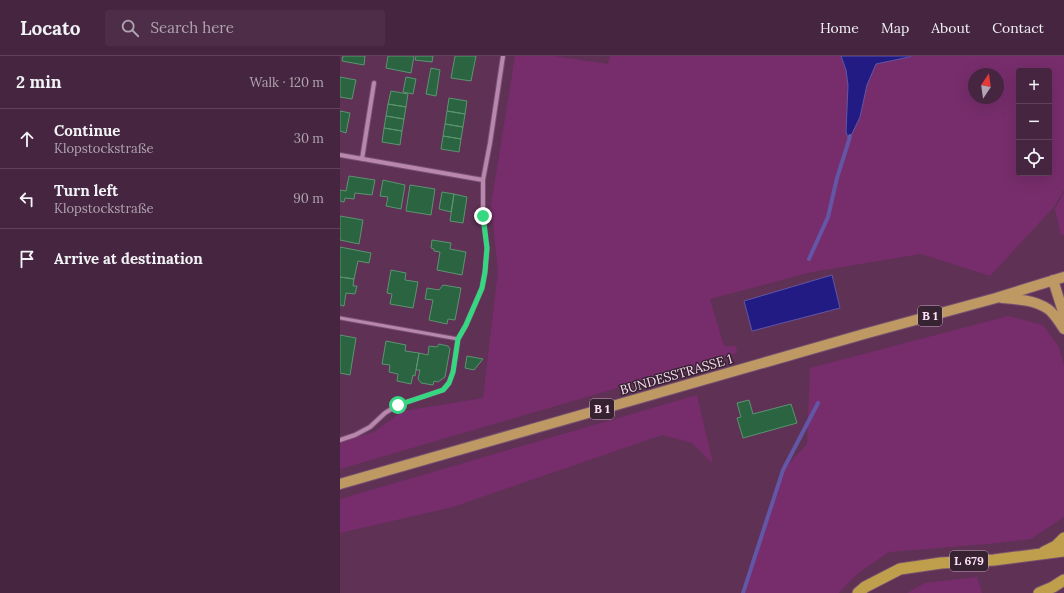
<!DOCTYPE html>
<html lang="en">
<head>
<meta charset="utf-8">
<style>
	:root { --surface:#462540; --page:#4d2d47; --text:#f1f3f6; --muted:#b0a5b1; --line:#5e4259 }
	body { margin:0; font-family:Lora,serif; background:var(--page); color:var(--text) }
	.controls { position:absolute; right:12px; top:12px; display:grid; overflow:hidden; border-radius:4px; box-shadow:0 4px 16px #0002 }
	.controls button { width:36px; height:36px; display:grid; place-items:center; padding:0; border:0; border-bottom:1px solid var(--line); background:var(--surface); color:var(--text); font:20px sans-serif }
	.compass { position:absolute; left:628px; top:12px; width:36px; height:36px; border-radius:50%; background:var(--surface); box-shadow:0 4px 16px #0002; rotate:13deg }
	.stop { position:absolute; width:12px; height:12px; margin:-9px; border:3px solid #35d881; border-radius:50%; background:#fff }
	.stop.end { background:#35d881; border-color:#fff; box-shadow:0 1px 4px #0008 }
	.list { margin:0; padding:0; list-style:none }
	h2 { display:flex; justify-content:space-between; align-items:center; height:52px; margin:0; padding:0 16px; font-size:17px }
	h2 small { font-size:13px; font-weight:400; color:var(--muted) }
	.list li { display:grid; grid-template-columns:26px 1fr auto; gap:12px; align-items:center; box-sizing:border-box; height:60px; padding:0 16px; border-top:1px solid var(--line) }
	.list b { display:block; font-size:15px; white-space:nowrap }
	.list p { margin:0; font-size:13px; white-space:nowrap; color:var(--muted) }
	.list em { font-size:13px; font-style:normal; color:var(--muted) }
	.icon { flex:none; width:22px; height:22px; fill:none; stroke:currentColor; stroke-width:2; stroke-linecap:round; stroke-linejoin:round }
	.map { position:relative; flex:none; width:724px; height:537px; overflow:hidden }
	header { display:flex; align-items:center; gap:24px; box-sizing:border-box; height:56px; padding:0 20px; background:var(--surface); border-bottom:1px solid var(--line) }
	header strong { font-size:19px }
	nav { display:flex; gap:22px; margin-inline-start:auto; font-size:14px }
	.search { width:280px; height:36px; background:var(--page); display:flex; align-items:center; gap:10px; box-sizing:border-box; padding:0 14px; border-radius:4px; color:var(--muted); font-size:15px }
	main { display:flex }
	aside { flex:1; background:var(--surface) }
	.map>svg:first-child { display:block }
	.green { fill:#772d6c; fill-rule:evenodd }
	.water { fill:#211b83; stroke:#6356a6 }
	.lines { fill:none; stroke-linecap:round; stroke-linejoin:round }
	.stream { stroke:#6356a6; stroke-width:4 }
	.building { fill:#2b6441; stroke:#5b946f }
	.service-casing { stroke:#76506f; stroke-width:5 }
	.minor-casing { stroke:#76506f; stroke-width:6 }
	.primary-casing { stroke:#76506f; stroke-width:12 }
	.trunk-casing { stroke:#76506f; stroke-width:13 }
	.service { stroke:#b986ae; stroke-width:3 }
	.minor { stroke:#b986ae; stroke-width:4 }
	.primary { stroke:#be9964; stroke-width:10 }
	.trunk { stroke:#c09f4c; stroke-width:11 }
	.route { stroke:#35d881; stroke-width:5 }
	.labels { text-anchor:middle; stroke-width:3; stroke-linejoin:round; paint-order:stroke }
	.shield { fill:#372232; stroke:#c2a8bb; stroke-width:1 }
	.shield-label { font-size:12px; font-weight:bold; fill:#fde1f6 }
	.street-label { font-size:13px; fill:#fde1f6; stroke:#372232 }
</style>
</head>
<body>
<header>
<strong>Locato</strong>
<div class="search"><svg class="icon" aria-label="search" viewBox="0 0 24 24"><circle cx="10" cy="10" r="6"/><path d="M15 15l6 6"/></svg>Search here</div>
<nav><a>Home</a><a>Map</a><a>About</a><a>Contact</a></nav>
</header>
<main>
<aside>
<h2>2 min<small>Walk · 120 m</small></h2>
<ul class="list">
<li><svg class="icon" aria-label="ahead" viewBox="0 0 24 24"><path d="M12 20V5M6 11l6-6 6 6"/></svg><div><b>Continue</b><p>Klopstockstraße</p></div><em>30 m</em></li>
<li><svg class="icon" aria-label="left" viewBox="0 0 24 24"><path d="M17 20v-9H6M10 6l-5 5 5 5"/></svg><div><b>Turn left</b><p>Klopstockstraße</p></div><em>90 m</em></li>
<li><svg class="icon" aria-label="arrive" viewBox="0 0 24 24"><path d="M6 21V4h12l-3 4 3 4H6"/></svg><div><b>Arrive at destination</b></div></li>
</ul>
</aside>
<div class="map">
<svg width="724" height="537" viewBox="0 0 724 537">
	<rect width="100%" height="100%" fill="#5e3155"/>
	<path class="green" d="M175,0H214L268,8L270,0H724V134L714,151L650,220L581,198L472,216L370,243L384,290H396L397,297L0,413V386L34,376L63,355L143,342L158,215L151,149ZM679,15H709V117H679ZM634,18H658V42H634Z
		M724,136V178L721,179L715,153Z
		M668,260L703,269L719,291L724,310V461L691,483L647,488L549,496L518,517L499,537H403L443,414L467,388L470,312Z
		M357,339L373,408L352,387L322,379L113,451L0,477V443Z
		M637,521L642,537H567L585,527Z"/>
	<path class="water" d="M501,0H571L569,1L536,8L527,29L520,61L509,84L506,76L508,29L506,14Z
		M492,219L500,252L412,275L404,245Z"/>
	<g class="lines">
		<path class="stream" d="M469,203L488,161L497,122L509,84L510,80
			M403,537L443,414L478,347"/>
	</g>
	<path class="building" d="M3,0H25L24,9L2,5Z
		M48,0H74L71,17L46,12Z
		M76,0H93L92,6L75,4Z
		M115,0H136L131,25L111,22Z
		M91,12L100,14L96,40L86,38Z
		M0,21L16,24L12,43L0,41Z
		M66,21L76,23L73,38L63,36Z
		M51,35L68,38L66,51L48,48Z
		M109,42L127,45L125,58L107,55Z
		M48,48L66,51L64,63L46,60Z
		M0,55L10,57L6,77L0,75Z
		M107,55L125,58L123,71L105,68Z
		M46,60L64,63L62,75L44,72Z
		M105,68L123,71L121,83L103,80Z
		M44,72L62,75L60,89L42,86Z
		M103,80L121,83L119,96L101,93Z
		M9,120L35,124L32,139L15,137L14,143L5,142L4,146L0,145V134L6,135Z
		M43,124L65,129L61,153L46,150L48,141L40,140Z
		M70,129L95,133L91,159L66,155Z
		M102,136L114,138L111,156L99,153Z
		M114,138L127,141L123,167L110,165Z
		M0,160L23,164L19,188L0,184Z
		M92,184L111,187L110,193L126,196L122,219L97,214L100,196L94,195V193L91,192Z
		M0,191L31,197L29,207L18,205L14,223L0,221Z
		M51,214L66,217L65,224L78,226L73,252L50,248L52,238L47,237Z
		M0,221L14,223L13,230H17L15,238L6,237L4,250L0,249Z
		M103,229L121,232L115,264L108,263L107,268L89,264L93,244L85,243L87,232L99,234Z
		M0,279L16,282L10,319L0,317Z
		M46,285L66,289L65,295L79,297L75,320L73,319L71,328L57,325L58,318L49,316L50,309L42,308Z
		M99,288L108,290L110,293L105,321L98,326L94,325L93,329L81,327L78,323L80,314H76L79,297L88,299L89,290L97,291Z
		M127,300L143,303L134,314L125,312Z
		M409,344L413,358L451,348L457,367L403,382L397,362L401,361L397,347Z"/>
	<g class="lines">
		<defs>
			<path id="service" d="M0,262L118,283"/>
			<path id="minor" d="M0,99L143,124
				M22,103L34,27
				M0,384L15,379L30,371L45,357L58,349L103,334L109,327L113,316L118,283L126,269L142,232L145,216L147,192L143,160V124L150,87L163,0"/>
			<path id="primary" d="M713,224L724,259
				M662,242C677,243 695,244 708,253C714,257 719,266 724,273
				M0,428L524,278L656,242L724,221"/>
			<path id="trunk" d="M704,496L716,490L724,482
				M518,537L525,531L560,513L601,507L654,504L724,495
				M699,537L713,531L724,524"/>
		</defs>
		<use href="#service" class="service-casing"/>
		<use href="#minor" class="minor-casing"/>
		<use href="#primary" class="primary-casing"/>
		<use href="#trunk" class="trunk-casing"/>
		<use href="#service" class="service"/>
		<use href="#minor" class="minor"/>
		<use href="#primary" class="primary"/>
		<use href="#trunk" class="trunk"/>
	</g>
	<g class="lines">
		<path class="route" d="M58,349L103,334L109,327L113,316L118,283L126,269L142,232L145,216L147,192L143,160"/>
	</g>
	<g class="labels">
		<g class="shield">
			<rect x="578" y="250" width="24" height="20" rx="3"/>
			<rect x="250" y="343" width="24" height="20" rx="3"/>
			<rect x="610" y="495" width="38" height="20" rx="3"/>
		</g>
		<g class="shield-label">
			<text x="590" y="264">B 1</text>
			<text x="262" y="357">B 1</text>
			<text x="629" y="509">L 679</text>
		</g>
		<g class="street-label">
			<text transform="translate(336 318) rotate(-16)" y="5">BUNDESSTRASSE 1</text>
		</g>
	</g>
</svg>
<div class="controls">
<button>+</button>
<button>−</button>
<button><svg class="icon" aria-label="locate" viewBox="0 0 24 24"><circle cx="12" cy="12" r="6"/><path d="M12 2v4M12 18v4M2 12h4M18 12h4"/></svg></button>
</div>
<svg class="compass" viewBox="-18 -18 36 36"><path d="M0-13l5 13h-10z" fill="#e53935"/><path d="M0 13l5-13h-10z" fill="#b0a5b1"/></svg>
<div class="stop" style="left:58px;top:349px"></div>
<div class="stop end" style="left:143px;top:160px"></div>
</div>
</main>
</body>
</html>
